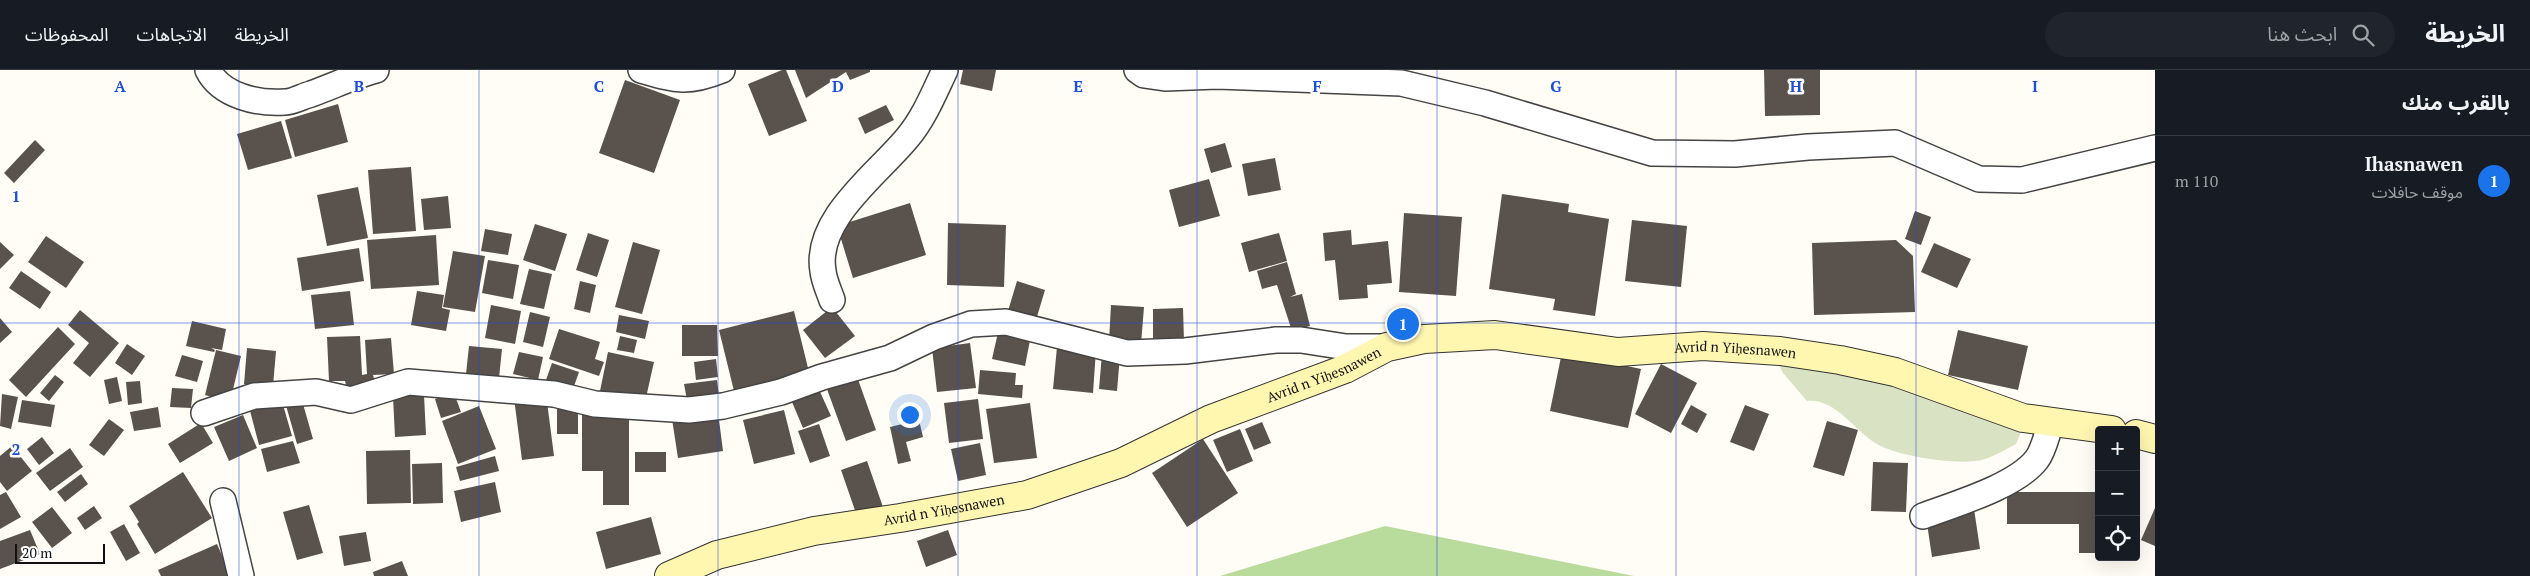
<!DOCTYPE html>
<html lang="ar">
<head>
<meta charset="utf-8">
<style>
	:root { --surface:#171b24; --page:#20242c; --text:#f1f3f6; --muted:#9ea1a6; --line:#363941; --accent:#1a73e8 }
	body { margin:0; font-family:"PT Serif","Noto Sans Arabic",serif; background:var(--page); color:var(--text); direction:rtl }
	.controls { position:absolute; right:15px; bottom:15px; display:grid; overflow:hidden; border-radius:5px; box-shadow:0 5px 20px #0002 }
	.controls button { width:45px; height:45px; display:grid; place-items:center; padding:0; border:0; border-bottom:1px solid var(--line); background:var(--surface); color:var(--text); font:25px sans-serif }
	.scale { position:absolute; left:15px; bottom:12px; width:90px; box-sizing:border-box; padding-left:5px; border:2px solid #111; border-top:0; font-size:14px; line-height:18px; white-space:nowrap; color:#111; -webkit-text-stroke:4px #fff; paint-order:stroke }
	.you { position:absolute; left:909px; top:344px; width:18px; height:18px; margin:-12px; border:4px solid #fff; border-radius:50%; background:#1a73e8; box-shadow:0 0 0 8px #1a73e833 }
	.badge { display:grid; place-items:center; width:32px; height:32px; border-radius:50%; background:var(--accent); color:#fff; font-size:16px; font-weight:700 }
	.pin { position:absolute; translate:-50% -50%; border:2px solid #fff; box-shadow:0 1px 5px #0006 }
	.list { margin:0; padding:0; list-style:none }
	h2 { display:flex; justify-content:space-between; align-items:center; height:65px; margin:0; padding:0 20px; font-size:21px }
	h2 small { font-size:16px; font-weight:400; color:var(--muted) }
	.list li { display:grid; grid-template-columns:32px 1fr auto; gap:15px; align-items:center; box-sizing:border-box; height:90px; padding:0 20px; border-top:1px solid var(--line) }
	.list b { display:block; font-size:19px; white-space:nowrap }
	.list p { margin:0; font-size:16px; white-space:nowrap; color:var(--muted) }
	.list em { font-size:16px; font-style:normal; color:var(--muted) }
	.icon { flex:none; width:28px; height:28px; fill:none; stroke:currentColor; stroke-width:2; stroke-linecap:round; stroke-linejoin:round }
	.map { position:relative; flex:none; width:2155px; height:506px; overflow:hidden; direction:ltr }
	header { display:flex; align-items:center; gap:30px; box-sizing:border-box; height:70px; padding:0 25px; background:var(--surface); border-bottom:1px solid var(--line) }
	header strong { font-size:24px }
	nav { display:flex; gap:28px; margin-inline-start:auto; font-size:18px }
	.search { width:350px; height:45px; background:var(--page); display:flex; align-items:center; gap:12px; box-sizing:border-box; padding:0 18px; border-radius:28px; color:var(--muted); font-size:19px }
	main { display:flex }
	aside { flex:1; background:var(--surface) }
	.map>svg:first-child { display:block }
	.forest { fill:#b9dc9c }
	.cemetery { fill:#d9e3c4 }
	.building { fill:#5a524d }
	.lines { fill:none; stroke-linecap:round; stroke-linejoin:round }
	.street-casing { stroke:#444; stroke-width:28 }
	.secondary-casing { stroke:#333; stroke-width:30 }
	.street { stroke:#fff; stroke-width:25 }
	.secondary { stroke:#fff6b0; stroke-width:28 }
	.grid { fill:none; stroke:#1d4ed8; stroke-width:1; stroke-opacity:0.55 }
	.labels { text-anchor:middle; stroke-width:5; stroke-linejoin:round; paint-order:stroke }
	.street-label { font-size:14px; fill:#111; stroke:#fff }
	.grid-label { font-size:16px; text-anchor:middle; font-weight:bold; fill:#1d4ed8; stroke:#fff; stroke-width:5; stroke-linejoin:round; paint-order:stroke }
</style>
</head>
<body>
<header>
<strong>الخريطة</strong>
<div class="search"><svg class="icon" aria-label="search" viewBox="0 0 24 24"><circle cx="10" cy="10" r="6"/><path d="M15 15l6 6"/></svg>ابحث هنا</div>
<nav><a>الخريطة</a><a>الاتجاهات</a><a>المحفوظات</a></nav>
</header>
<main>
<aside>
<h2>بالقرب منك<small></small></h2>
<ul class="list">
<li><span class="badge">1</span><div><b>Ihasnawen</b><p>موقف حافلات</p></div><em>110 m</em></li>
</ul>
</aside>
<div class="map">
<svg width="2155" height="506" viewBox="0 0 2155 506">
	<rect width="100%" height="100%" fill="#fffdf5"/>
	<path class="forest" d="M1385,456L1634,506H1220Z"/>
	<path class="cemetery" d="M1778,293L1845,297L2021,362L2016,374C2006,379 1995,386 1985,389C1962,397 1897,386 1877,374C1854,361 1836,328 1807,331L1783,303Z"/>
	<path class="building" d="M782,0H786L807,51L769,66L748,14Z
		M795,0H870V2L850,10L846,2L806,28Z
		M963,0H996L992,21L960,14Z
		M1764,0H1820V45L1765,46Z
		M625,10L680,30L654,103L599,83Z
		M338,34L348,72L295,87L285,50Z
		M886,35L894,50L865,64L858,48Z
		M281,51L292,88L248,100L237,64Z
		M35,70L45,80L14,113L4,103Z
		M1225,73L1232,97L1211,103L1204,79Z
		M1275,88L1281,120L1248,126L1242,94Z
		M411,97L416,161L373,164L368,100Z
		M1209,109L1220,146L1179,157L1169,120Z
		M358,117L368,168L327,176L317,125Z
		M1502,124L1569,134L1568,142L1609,149L1595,246L1553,240L1555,229L1489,219Z
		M448,126L451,158L424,160L421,129Z
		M910,133L926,185L853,208L837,156Z
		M1915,141L1931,147L1921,175L1905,169Z
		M1404,143L1462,147L1456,226L1399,222Z
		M1632,150L1687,156L1681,217L1625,211Z
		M948,153L1006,155L1004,217L947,215Z
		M535,154L567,164L555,201L523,190Z
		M485,159L512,164L508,185L481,181Z
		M1351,160L1352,175L1388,171L1392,213L1367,215L1368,228L1339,230L1335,190L1325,191L1323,163Z
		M588,163L609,170L597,207L576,200Z
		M1279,163L1287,191L1249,202L1241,173Z
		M436,165L439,215L371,219L367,170Z
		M46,166L84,192L66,218L28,192Z
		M1896,170L1913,186L1915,242L1814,245L1812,173Z
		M0,172L14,185L0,199Z
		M633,172L660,180L642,244L615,237Z
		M1934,173L1971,189L1957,218L1921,202Z
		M359,178L364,211L302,221L297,188Z
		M453,181L485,186L475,242L443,237Z
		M488,190L519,195L513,229L482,223Z
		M1287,192L1296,224L1290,227L1302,224L1310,256L1292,261L1277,215L1262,219L1257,201Z
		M529,199L552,204L544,239L520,234Z
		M21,201L51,222L40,239L9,218Z
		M580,211L596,215L590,243L574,239Z
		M1017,211L1045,220L1036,250L1008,241Z
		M350,221L354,255L315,259L311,225Z
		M417,221L444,225L442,238L450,240L446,261L411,255Z
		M491,235L521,241L515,274L485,268Z
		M1111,235L1144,237L1141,274L1109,271Z
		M832,237L855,266L825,288L803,260Z
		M1183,238L1184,271L1153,272V239Z
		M80,240L119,273L90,307L73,293L89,273L68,255Z
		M794,241L809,302L734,321L719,260Z
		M530,242L550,247L543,277L523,272Z
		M619,245L649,251L645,269L616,262Z
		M0,248L12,262L0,273Z
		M192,251L226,259L222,280L211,278L215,280L214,282L186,276Z
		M682,255H717L718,286H682Z
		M58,257L75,274L26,327L9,310Z
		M999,258L1031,265L1025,296L992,289Z
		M559,259L600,272L595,289L604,292L599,306L549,289Z
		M1958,260L2028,276L2018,320L1948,305Z
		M360,266L362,305L367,304L365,270L391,268L394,304L373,305L377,319L349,326L345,311H329L327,267Z
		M620,266L637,270L634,283L617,280Z
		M970,273L976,318L937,322L932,278Z
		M127,274L145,286L132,305L115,293Z
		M469,276L502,279L499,308L466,304Z
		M1057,277L1096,280L1093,323L1053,319Z
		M247,278L276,281L273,316L244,314Z
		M216,280L241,286L230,332L205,325Z
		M519,282L543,287L538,310L513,304Z
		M608,282L654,292L645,332L600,321Z
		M1562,282L1641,299L1628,358L1550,341Z
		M1102,284L1120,285L1117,321L1099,319Z
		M182,285L203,291L197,312L175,306Z
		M716,289L718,307L696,310L694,292Z
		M552,293L579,302L573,319L546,310Z
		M1661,294L1697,313L1671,363L1635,344Z
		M980,300L1016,303L1015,315H1023L1022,328L978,324Z
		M855,301L876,360L846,371L824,311Z
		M55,305L64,312L49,331L40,323Z
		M117,307L122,331L109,334L104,310Z
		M717,310L719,326L687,330L684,314Z
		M140,311L142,333L128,335L126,312Z
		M816,313L831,346L803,358L789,325Z
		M172,318L193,319L191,338L170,337Z
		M454,323L461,342L441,348L435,329Z
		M2,324L18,327L11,359L0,356Z
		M546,324L554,386L522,390L514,328Z
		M424,325L426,365L395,367L393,327Z
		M301,327L313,369L297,374L285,332Z
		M281,328L292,366L259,375L249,337Z
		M978,329L983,369L949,373L944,333Z
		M22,330L55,335L51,357L18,352Z
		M1030,333L1037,388L994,393L986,339Z
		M1691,335L1707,344L1697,363L1681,354Z
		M1745,335L1769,344L1754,381L1730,372Z
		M479,336L496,379L458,394L442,351Z
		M158,337L161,357L134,361L130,342Z
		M557,339H578V364H557Z
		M784,340L795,384L754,394L743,350Z
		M718,342L723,381L678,388L672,349Z
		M582,343L629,344V435H603V401H582Z
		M243,345L257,378L229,391L214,357Z
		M109,349L124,360L104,386L89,375Z
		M919,350L923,367L906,372L911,391L898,394L890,357Z
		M1827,351L1858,360L1844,406L1813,397Z
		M1262,352L1271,373L1254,380L1245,359Z
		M201,353L213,373L180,393L168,374Z
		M819,354L830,386L810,393L798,361Z
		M1240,359L1253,391L1227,402L1213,370Z
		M42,367L54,383L39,395L27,379Z
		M1203,369L1238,423L1187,457L1152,403Z
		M293,371L300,393L267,402L261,379Z
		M980,373L986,405L958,411L951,379Z
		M12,376L32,401L7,421L0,412V386Z
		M70,378L83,397L50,421L36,403Z
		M410,380L411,433L367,434L366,381Z
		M635,382H666V402H635Z
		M495,386L499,401L460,411L456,397Z
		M867,391L884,440L858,449L841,400Z
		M1873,392L1908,393L1906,442L1871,441Z
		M442,393L443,433L413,434L412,394Z
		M183,402L212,448L155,484L137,454L139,452L129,436Z
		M81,404L88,414L65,432L57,422Z
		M495,412L501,442L461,452L454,421Z
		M6,422L21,447L0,459V425Z
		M2007,422H2099V483H2079V454H2007Z
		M309,435L323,483L297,490L283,442Z
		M94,436L102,448L85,460L77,448Z
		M52,437L72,463L52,478L32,452Z
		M2155,438V476L2141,470Z
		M1974,439L1980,479L1932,487L1926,447Z
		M651,447L661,484L606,499L596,462Z
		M124,454L140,483L126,491L110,462Z
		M30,460L40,484L0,499V471Z
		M948,460L957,485L926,497L917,471Z
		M366,462L371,491L344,496L339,466Z
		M217,474L231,506H161L158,500Z
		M402,491L408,506H374L373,502Z"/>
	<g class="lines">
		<defs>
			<path id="street" d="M208,0C221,26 258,34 285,32C293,32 303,26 311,24C333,16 354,6 376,0
				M641,0C676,10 687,14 722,0
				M1137,0L1144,5L1165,8L1217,6L1401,13L1485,33L1652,83L1735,84L1808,77L1895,73L1979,109L2022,110L2155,78
				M832,230C829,221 824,211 823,201C814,149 878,104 908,67C924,48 934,23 945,0
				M204,343L254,326L316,322L351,330L408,312L554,324L595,334L689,340L723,336L781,322L822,307L890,288L934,267L971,254L1006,252L1127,283L1185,281L1276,270H1301L1346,277H1387
				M223,431L241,506
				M1923,446C1955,434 2017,416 2037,389C2044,380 2047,363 2051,353"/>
			<g id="secondary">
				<path d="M2136,364L2155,369"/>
				<path id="s1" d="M669,506L717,485L814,461L900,448L1027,425L1121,393L1211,349L1345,299L1387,277L1424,269L1495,265L1618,282L1703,276L1780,281L1840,290L1895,302L2023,348L2112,360"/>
			</g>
		</defs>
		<use href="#street" class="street-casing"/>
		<use href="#secondary" class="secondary-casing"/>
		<use href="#street" class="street"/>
		<use href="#secondary" class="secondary"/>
	</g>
	<path class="grid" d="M239,0V506M479,0V506M718,0V506M958,0V506M1197,0V506M1437,0V506M1676,0V506M1916,0V506M0,253H2155"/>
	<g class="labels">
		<g class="street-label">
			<text dy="5" stroke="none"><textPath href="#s1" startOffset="1109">Avrid n Yiḥesnawen</textPath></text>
			<text dy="5" stroke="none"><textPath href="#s1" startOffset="689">Avrid n Yiḥesnawen</textPath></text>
			<text dy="5" stroke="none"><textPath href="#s1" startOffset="284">Avrid n Yiḥesnawen</textPath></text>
		</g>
	</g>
	<g class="grid-label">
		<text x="120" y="22">A</text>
		<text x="359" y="22">B</text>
		<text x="599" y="22">C</text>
		<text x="838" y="22">D</text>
		<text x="1078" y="22">E</text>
		<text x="1317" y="22">F</text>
		<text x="1556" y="22">G</text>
		<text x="1796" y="22">H</text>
		<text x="2035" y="22">I</text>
		<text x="16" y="132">1</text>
		<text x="16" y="385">2</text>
	</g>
</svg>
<div class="controls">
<button>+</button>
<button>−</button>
<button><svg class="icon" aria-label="locate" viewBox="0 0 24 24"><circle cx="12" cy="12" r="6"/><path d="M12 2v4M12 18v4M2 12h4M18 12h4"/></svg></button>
</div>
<div class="scale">20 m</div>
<div class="you"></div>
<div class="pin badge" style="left:1403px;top:254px">1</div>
</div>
</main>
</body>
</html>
